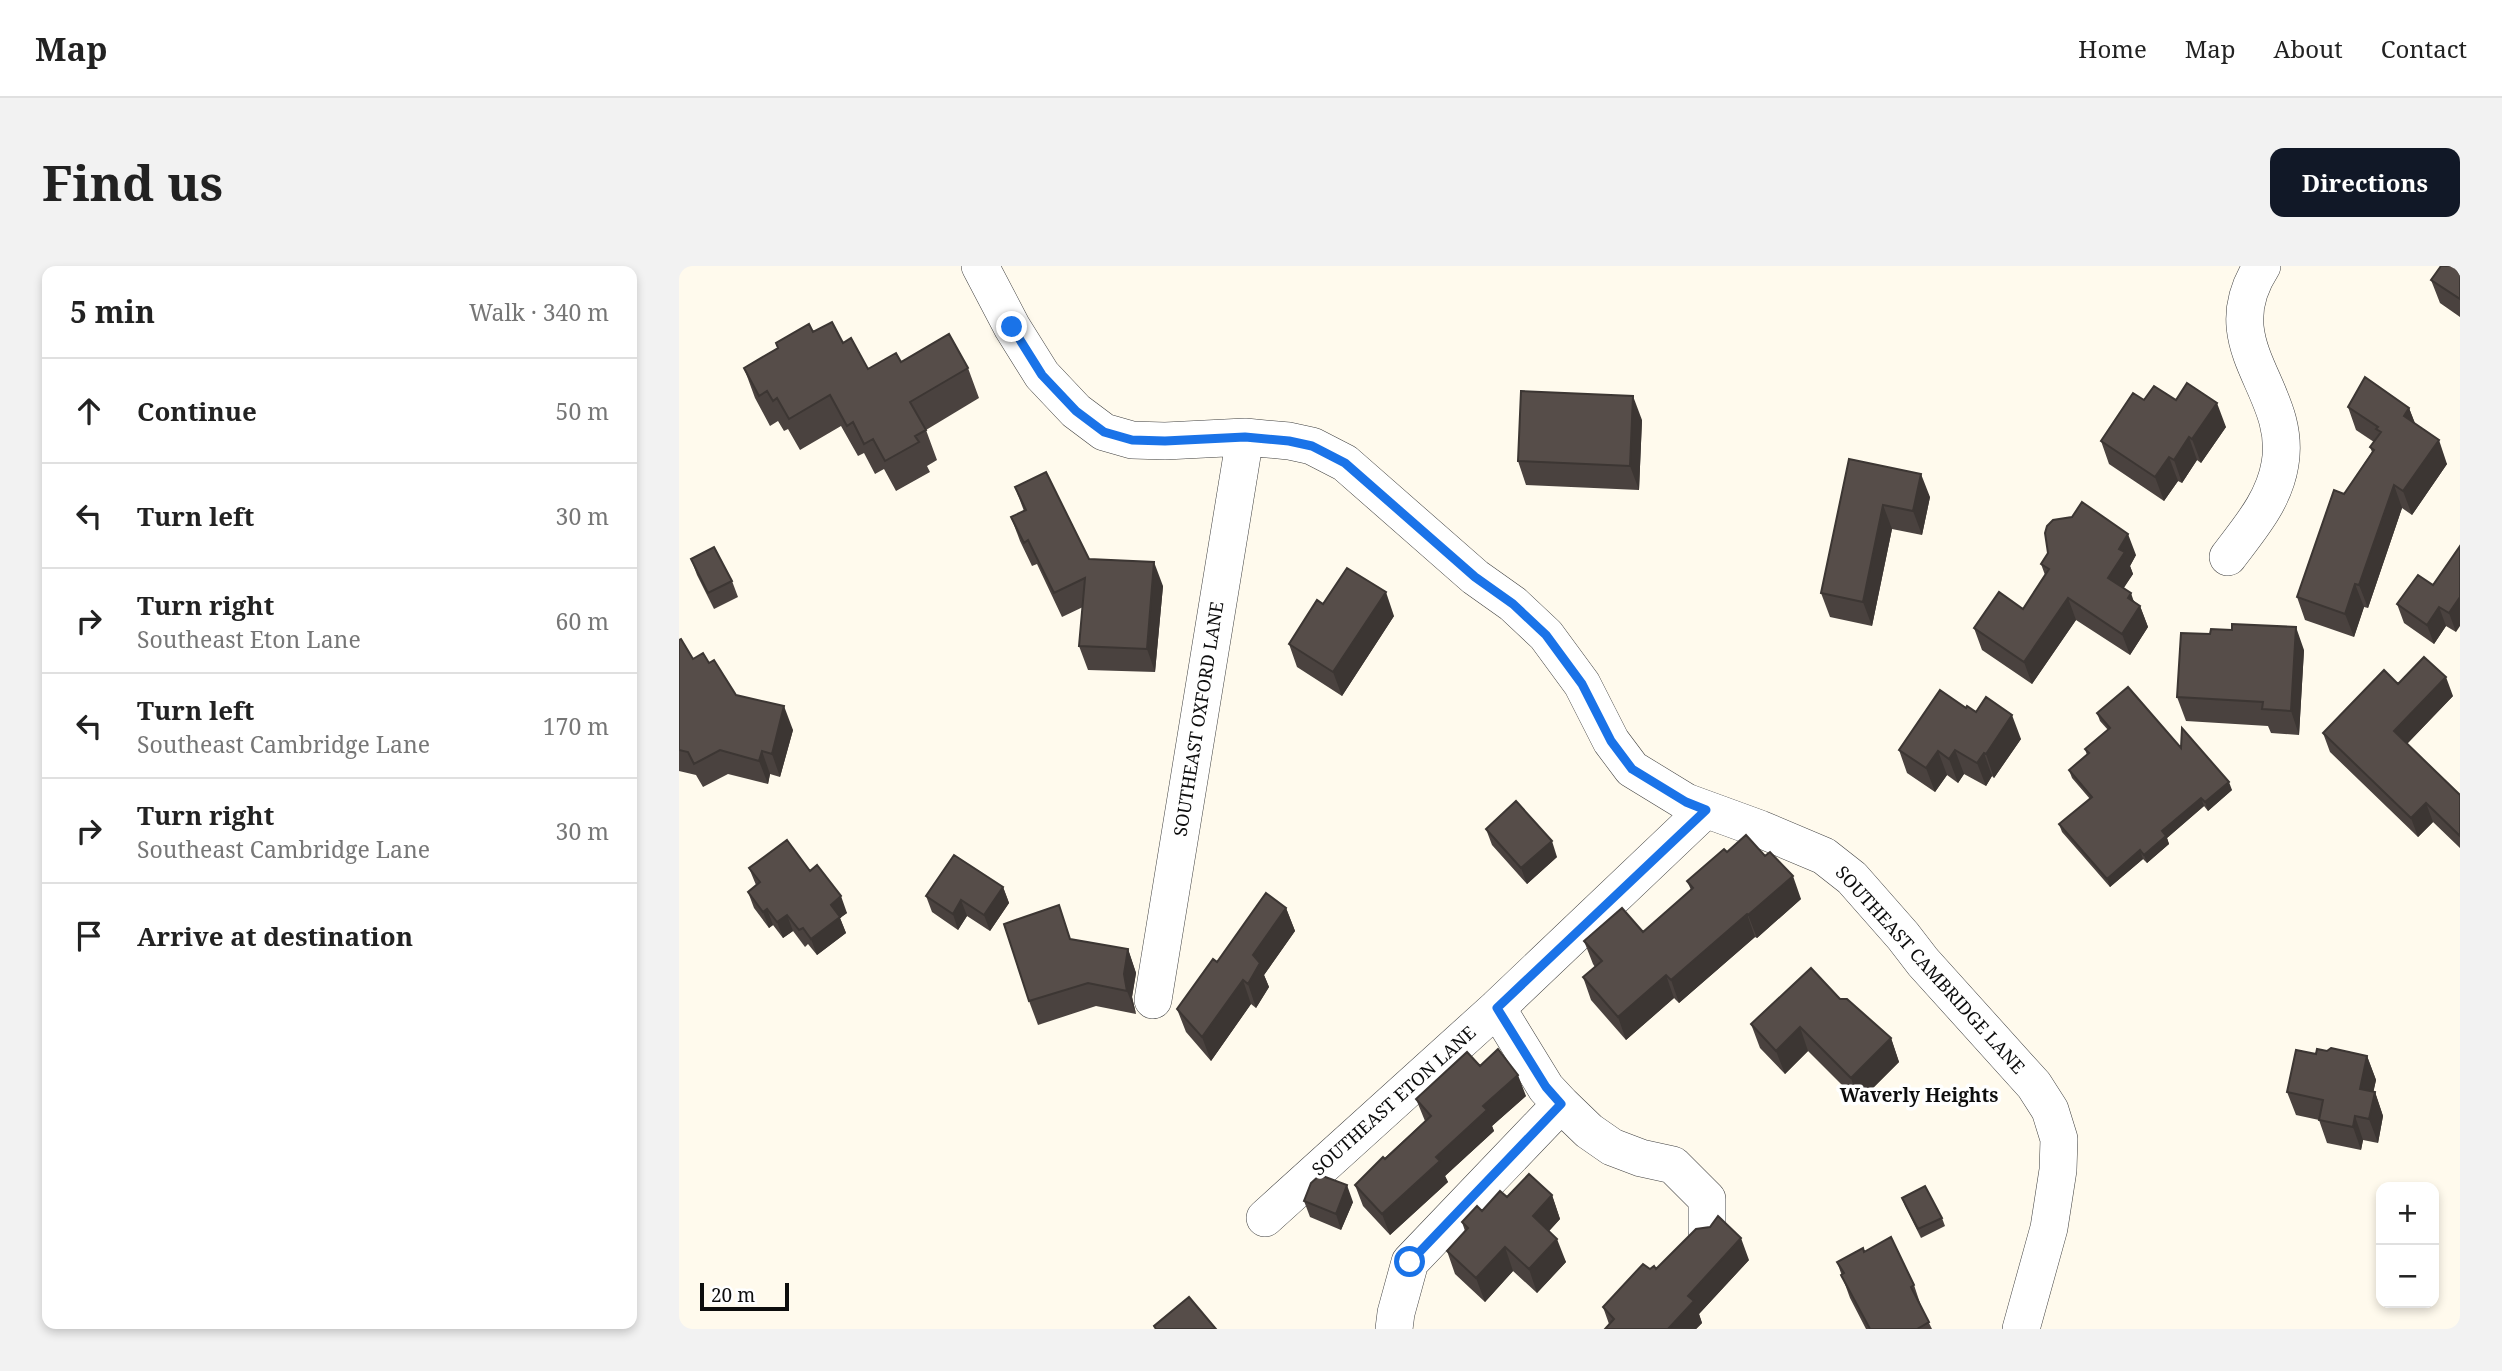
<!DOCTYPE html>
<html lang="en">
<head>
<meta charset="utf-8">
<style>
	:root { --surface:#fff; --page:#f2f2f2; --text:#222; --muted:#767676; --line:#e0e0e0; --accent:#111827 }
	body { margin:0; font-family:"Noto Serif",serif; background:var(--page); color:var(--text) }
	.controls { position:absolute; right:21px; bottom:21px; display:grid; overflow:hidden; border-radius:14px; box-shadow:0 4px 10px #0003 }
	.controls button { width:63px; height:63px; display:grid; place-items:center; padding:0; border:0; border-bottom:2px solid var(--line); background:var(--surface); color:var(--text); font:35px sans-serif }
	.scale { position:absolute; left:21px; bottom:18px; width:89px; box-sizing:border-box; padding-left:7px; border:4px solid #0d0d0d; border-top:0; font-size:19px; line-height:24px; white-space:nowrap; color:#0d0d0d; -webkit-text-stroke:5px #fff; paint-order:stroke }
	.stop { position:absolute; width:21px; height:21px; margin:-16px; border:5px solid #1a73e8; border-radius:50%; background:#fff }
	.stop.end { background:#1a73e8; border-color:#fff; box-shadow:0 2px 7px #0008 }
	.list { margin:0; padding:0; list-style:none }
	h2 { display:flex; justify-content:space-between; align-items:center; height:91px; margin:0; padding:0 28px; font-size:30px }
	h2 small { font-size:23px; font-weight:400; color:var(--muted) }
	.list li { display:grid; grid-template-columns:46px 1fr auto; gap:21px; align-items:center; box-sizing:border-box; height:105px; padding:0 28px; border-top:2px solid var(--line) }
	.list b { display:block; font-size:26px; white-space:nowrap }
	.list p { margin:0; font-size:23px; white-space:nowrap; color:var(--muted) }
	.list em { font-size:23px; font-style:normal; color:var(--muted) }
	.icon { flex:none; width:38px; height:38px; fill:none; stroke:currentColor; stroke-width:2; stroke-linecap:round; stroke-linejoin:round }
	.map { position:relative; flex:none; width:1781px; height:1063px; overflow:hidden; border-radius:14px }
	header { display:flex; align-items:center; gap:42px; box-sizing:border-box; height:98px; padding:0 35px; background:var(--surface); border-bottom:2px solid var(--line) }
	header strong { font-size:33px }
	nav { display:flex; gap:38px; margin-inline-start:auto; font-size:24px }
	.intro { display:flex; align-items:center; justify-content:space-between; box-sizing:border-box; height:168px; padding:0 42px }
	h1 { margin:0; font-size:49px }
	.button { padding:18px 32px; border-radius:14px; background:var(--accent); color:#fff; font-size:24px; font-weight:700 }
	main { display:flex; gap:42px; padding:0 42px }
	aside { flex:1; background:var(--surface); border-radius:14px; box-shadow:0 4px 10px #0003 }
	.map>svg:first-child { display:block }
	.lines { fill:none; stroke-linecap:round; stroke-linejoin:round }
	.minor-casing { stroke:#404040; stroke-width:38 }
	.minor { stroke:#fff; stroke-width:37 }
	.wall { fill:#4a423f }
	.shaded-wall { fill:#3c3633 }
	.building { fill:#564d49; stroke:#3c3633; stroke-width:2 }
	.route { stroke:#1a73e8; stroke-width:9 }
	.labels { text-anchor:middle; stroke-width:7; stroke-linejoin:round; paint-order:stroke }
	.street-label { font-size:18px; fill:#0d0d0d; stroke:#fff }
	.neighbourhood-label { font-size:19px; font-weight:bold; fill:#0d0d0d; stroke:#fff }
</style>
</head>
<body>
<header>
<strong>Map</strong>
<nav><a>Home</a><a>Map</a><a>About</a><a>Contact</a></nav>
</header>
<div class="intro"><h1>Find us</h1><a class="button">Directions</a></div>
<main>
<aside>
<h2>5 min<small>Walk · 340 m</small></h2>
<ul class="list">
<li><svg class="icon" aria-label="ahead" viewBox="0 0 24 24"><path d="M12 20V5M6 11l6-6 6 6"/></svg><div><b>Continue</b></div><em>50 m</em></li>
<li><svg class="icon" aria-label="left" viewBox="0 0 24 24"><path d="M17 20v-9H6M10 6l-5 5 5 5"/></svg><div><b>Turn left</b></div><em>30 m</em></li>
<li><svg class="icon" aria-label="right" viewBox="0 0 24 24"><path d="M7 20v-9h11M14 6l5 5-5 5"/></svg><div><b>Turn right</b><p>Southeast Eton Lane</p></div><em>60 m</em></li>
<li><svg class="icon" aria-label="left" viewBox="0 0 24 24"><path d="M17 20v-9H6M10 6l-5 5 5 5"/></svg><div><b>Turn left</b><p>Southeast Cambridge Lane</p></div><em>170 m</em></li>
<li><svg class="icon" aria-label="right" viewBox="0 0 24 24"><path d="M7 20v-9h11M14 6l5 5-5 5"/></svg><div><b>Turn right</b><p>Southeast Cambridge Lane</p></div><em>30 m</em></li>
<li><svg class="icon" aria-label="arrive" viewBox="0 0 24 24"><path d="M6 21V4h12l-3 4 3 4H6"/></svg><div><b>Arrive at destination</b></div></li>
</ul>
</aside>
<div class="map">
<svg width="1781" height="1063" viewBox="0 0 1781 1063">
	<rect width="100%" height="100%" fill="#fffaed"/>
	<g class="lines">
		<defs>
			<path id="minor" d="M301,0L333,61L363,109L397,145L425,166L453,174L486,175L566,171L610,175L633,180L666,197L796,311L834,338L867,369L903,418L932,475L953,503L1007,536L1081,563L1145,590L1173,612L1224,670L1244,696L1355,819L1371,844L1380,873L1379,904L1370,962L1342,1063
				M1549,291C1570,263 1595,235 1601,198C1614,123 1531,80 1583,0
				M474,734L566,171
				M882,838L910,865L933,881L962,892L994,899L1028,933V965
				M586,952L818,742L1026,544
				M715,1063L717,1047L731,996L882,838L867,822L818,742"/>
		</defs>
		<use href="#minor" class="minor-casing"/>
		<use href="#minor" class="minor"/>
	</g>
	<path class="wall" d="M1781,0V51L1761,37L1752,14Z
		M134,66L164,77L189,103L222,96L289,102L300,132L247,164L258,194L248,200L251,206L217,225L205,203L196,208L185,187L179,190L162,160L121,184L109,163L105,165L99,155L91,160L76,132L65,102L99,82L97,77Z
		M1465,134H1497L1547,161L1522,197L1518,194L1503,217L1499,215L1485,235L1430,198L1422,175Z
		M1669,141L1730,142L1736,157L1768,198L1733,249L1723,242L1689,342L1685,341L1675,371L1626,354L1618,331L1665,228L1693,186L1691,181L1695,176L1677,164Z
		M963,154L960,224L847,219L839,195Z
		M1170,193L1251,231L1243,269L1213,263L1193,360L1151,351L1142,327Z
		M336,221L410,293L484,320L476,406L409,404L400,380L404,341L383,351L358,298L353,300L341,275L332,251L345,245Z
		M1781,280L1777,366L1767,360L1755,378L1725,357L1718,338L1754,319Z
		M1369,287L1457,289L1451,300L1454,308L1444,322L1455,335L1461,340L1469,361L1451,389L1397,354L1353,418L1303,384L1295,362L1344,343L1366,309L1362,298Z
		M12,293L53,315L59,331L35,343L18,309Z
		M644,338L715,350L663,430L618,401L610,378Z
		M0,374L14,393L30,397L57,429L114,464L101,511L91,508L89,518L49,508L24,521L17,509L0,505Z
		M1625,384L1620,469L1592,467L1589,460L1507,455L1498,431Z
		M1719,418L1774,430L1728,478L1781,529V582L1754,556L1739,571L1651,486L1644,467Z
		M1287,442L1342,473L1315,512L1313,510L1307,520L1285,508L1279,517L1268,509L1256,526L1228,507L1220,484Z
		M1418,447L1502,482L1553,524L1529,545L1525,540L1488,572L1490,578L1468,597L1464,593L1431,621L1383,566L1380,558L1411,533L1393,512L1390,504L1408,489L1406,483L1429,464L1421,455Z
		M807,563L878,591L848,618L813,579Z
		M1048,586L1122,633L1078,672L1076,671L1000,737L995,732L947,774L912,734L904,711L916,701L914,698L905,675L964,666L1012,624L1008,615Z
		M70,602L131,605L168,647L161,652L167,667L138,689L129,678L126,681L114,665L104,672L94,659L90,662L75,642L69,626L77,619Z
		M324,621L330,637L311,665L288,650L279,664L253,646L247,630Z
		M607,642L616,665L585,709L590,721L577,742L572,738L532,795L507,766L498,743L538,696Z
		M392,673L449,683L457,707L453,731L457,748L417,740L359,759L350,735Z
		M1161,733L1212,772L1220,796L1180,836L1129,785L1106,808L1081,782L1072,758Z
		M1637,788L1688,790L1697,814L1694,826H1696L1704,850L1699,877L1684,874L1682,884L1648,877L1640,854L1617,849L1608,826Z
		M801,800L847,830L813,860L815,865L766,910L769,916L711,969L684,940L676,919L746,855L737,833Z
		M873,929L881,953L870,965L887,996L858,1027L834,1005L806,1036L776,1008L768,985L786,965L783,956L828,931Z
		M1223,932L1263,952L1266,960L1242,972L1226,940Z
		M625,935L674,936L662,964L631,951Z
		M1185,986L1235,1019L1243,1043L1253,1063H1187L1171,1032L1158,996Z
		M1070,994L1020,1048L1023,1057L1017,1063H926L930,1058L924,1041L971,1003Z"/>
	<path class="shaded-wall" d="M954,130L963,154L960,224L951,200Z
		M1538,137L1547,161L1522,197L1513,173Z
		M1730,142L1739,166L1725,150Z
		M1510,171L1518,194L1503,217L1495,194Z
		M1760,174L1768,198L1733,249L1724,225Z
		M1490,191L1499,215L1485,235L1476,211Z
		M1242,208L1251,231L1243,269L1234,245Z
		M1715,219L1723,242L1689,342L1680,319Z
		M1204,239L1213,263L1193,360L1184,336Z
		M1449,268L1457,289L1451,300L1454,308L1437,334L1429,312L1440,283Z
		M475,296L484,320L476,406L468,383Z
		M1676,318L1685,341L1675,371L1666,348Z
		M707,326L715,350L663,430L654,406Z
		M1452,327L1458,345L1461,340L1469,361L1451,389L1443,368L1449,332Z
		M1781,331V360L1777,366L1770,347Z
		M1389,332L1397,354L1353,418L1345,396Z
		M1760,341L1767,360L1755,378L1748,359Z
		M1617,361L1625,384L1620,469L1612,445Z
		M1767,411L1774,430L1722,484L1715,465Z
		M105,440L114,464L101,511L93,488Z
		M1333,449L1342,473L1315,512L1307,488Z
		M1276,484L1285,508L1279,517L1270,493Z
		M83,485L91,508L89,518L80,495Z
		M1259,485L1268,509L1256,526L1247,502Z
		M1305,487L1313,510L1307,520L1298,497Z
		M1550,516L1553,524L1529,545L1526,536Z
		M1522,532L1525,540L1488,572L1490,578L1468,597L1465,589L1483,565Z
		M1747,537L1754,556L1739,571L1732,552Z
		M873,575L878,591L848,618L842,602Z
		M1461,584L1464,593L1431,621L1428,613Z
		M1114,610L1122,633L1078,672L1069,649Z
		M324,621L330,637L311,665L305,649Z
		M162,630L168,647L161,652L167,667L138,689L132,673L152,639Z
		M282,634L288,650L279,664L274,648Z
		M607,642L616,665L585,709L590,721L577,742L569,718L574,689Z
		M88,643L94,659L90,662L84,646Z
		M1068,648L1076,671L1000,737L992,714Z
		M108,649L114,665L104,672L98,656Z
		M449,683L457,707L453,731L457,748L448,725L445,708Z
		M987,709L995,732L947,774L939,751Z
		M564,714L572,738L532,795L523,771Z
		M1121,761L1129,785L1106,808L1097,785Z
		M1212,772L1220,796L1180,836L1172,812Z
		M1688,790L1697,814L1690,847L1681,823Z
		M839,809L847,830L813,860L815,865L766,910L769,916L711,969L703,948L804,840Z
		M1696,826L1704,850L1699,877L1690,853Z
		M1676,850L1684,874L1682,884L1674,861Z
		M668,919L674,936L662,964L657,948Z
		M873,929L881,953L862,974L854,950Z
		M1062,972L1070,994L1020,1048L1023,1057L1017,1063H989L1009,1030Z
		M878,973L887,996L858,1027L850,1003Z
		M826,981L834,1005L806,1036L797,1012Z"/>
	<path class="building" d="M1762,0H1781V33L1752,14Z
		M153,56L164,77L172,72L189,103L217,87L222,96L270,68L289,102L231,136L247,164L236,170L240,176L206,195L194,173L185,178L174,156L168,160L151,129L110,153L98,132L94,135L88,125L80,130L65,102L99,82L97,77L130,58L134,66Z
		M1686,111L1730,142L1725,150L1760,174L1724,225L1715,219L1680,319L1676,318L1666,348L1618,331L1655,224L1665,228L1695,184L1691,181L1702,166L1697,163L1699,161L1669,141Z
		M1508,117L1538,137L1513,173L1510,171L1495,194L1490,191L1476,211L1422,175L1454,127L1465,134L1475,120L1497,134Z
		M842,125L954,130L951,200L839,195Z
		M1170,193L1242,208L1234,245L1204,239L1184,336L1142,327Z
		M367,206L410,293L475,296L468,383L400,380L406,312L375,327L349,274L345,277L332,251L347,244L336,221Z
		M1403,236L1449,268L1440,283L1446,286L1429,312L1452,327L1449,332L1461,340L1443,368L1389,332L1345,396L1295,362L1320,326L1344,343L1370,303L1362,298L1369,287L1366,267L1368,260L1374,254L1393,251Z
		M1781,280V331L1770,347L1760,341L1748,359L1718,338L1739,309L1754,319Z
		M35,281L53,315L29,327L12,293Z
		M668,302L707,326L654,406L610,378L638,334L644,338Z
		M1553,358L1617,361L1612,445L1583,443L1584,436L1498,431L1502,367L1531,368L1532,363L1553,364Z
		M2,373L14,393L24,387L30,397L35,394L57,429L105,440L93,488L83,485L80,495L41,484L15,498L9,486L0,484V374Z
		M1745,391L1767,411L1715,465L1781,529V570L1747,537L1732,552L1644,467L1705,404L1719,418Z
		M1449,421L1502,482L1503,462L1550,516L1526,536L1522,532L1483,565L1487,570L1465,589L1461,584L1428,613L1380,558L1413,531L1390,504L1410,487L1406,483L1431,462L1418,447Z
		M1261,424L1287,442L1288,440L1297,446L1307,431L1333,449L1307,488L1305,487L1298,497L1276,484L1270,493L1259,485L1247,502L1220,484Z
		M837,535L873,575L842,602L807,563Z
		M1067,569L1086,590L1091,586L1114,610L1069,649L1068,648L992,714L987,709L939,751L904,711L923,695L905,675L943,642L964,666L1014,622L1008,615L1045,583L1048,586Z
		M108,574L131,605L138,599L162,630L152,639L161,651L132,673L124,662L120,664L108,649L98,656L88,643L84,646L69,626L81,616L70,602Z
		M275,589L324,621L305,649L282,634L274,648L247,630Z
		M587,627L607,642L574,689L581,697L569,718L564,714L523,771L498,743L534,693L538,696Z
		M380,639L391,673L449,683L445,708L448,725L409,717L350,735L325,658Z
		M1132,702L1161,733H1168L1212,772L1172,812L1121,761L1097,785L1072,758Z
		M1652,782L1688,790L1681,823L1696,826L1690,853L1676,850L1674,861L1640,854L1644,834L1608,826L1617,784L1637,788L1638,783L1648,785Z
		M819,783L839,809L804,840L808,844L757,891L761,895L703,948L676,919L704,891L706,893L752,850L737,833L788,786L801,800Z
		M850,908L873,929L854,950L878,973L850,1003L826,981L797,1012L768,985L789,962L783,956L798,940L803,945L821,925L828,931Z
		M641,909L668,919L657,948L625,935L632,917Z
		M1246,920L1263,952L1239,963L1223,932Z
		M1039,950L1062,972L1009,1030L1015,1035L989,1063H926L935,1053L924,1041L964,998L971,1003L975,1000L977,1003L1017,963L1031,961Z
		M1212,971L1235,1019L1232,1021L1250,1056L1238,1063H1191L1162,1009L1165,1007L1158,996L1184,982L1185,986Z
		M510,1031L537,1063H477L475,1060Z"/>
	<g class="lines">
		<path class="route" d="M333,61L363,109L397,145L425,166L453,174L486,175L566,171L610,175L633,180L666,197L796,311L834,338L867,369L903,418L932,475L953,503L1007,536L1027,544L818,742L867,821L882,838L731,996"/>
	</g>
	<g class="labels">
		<g class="street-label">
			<text transform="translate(520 453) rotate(-81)" y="6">SOUTHEAST OXFORD LANE</text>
			<text transform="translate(1251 704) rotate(48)" y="6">SOUTHEAST CAMBRIDGE LANE</text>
			<text transform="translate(715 835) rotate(-42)" y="6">SOUTHEAST ETON LANE</text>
		</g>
		<g class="neighbourhood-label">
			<text x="1240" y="836">Waverly Heights</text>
		</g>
	</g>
</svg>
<div class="controls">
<button>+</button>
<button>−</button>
</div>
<div class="scale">20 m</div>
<div class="stop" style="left:731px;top:996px"></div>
<div class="stop end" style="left:333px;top:61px"></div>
</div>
</main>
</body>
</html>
